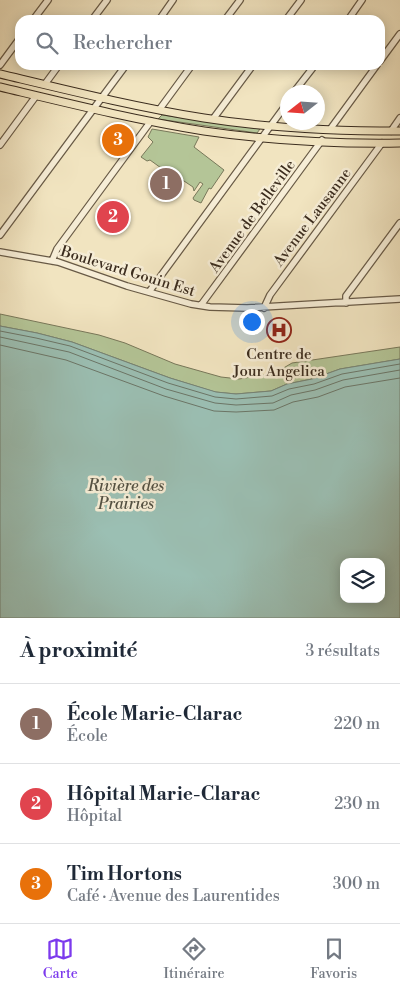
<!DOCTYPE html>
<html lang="fr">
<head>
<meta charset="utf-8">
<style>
	:root { --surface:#fff; --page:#f2f2f3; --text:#1f2937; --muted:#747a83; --line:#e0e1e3; --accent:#7c3aed }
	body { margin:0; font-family:"Libre Bodoni",serif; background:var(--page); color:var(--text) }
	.controls { position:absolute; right:15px; bottom:15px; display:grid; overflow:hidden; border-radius:10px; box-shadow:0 2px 12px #0003 }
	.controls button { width:45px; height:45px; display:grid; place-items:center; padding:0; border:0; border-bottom:1px solid var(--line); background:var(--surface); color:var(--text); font:25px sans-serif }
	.compass { position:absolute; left:280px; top:85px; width:45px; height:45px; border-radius:50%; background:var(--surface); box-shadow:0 2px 12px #0003; rotate:253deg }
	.you { position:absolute; left:251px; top:321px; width:18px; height:18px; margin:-12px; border:4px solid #fff; border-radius:50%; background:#1a73e8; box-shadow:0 0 0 8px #1a73e833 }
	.badge { display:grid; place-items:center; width:32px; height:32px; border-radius:50%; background:var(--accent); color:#fff; font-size:16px; font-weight:700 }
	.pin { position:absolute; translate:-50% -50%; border:2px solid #fff; box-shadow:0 1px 5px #0006 }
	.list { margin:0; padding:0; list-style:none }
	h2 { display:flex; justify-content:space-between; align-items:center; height:65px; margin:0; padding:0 20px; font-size:21px }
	h2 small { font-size:16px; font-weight:400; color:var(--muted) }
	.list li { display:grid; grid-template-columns:32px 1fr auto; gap:15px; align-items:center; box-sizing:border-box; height:80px; padding:0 20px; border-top:1px solid var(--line) }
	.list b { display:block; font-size:19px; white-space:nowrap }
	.list p { margin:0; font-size:16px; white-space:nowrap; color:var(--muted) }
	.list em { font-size:16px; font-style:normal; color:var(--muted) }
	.icon { flex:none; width:28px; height:28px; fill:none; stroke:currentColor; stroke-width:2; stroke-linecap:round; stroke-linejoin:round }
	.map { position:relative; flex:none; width:400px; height:618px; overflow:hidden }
	.search { position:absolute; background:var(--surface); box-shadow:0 2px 12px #0003; left:15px; right:15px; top:15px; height:55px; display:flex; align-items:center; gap:12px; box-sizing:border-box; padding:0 18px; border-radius:15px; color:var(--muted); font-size:19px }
	.sheet { height:305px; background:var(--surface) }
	nav { display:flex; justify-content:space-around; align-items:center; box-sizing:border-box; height:70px; border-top:1px solid var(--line); background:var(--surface); font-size:14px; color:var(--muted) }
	nav a { display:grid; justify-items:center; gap:2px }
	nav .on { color:var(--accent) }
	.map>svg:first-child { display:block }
	.green { fill:#b4c597; stroke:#78785a }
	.water { fill:#9bbfb3; stroke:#758477; fill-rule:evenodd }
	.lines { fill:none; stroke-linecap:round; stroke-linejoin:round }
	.shore { stroke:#6b7668; stroke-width:1 }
	.minor-casing { stroke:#685a46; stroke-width:8 }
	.major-casing { stroke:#3b2c1e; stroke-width:9 }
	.minor { stroke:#f6edd6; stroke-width:5.5 }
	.major { stroke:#f1e4c0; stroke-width:7 }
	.labels { text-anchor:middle; stroke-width:5; stroke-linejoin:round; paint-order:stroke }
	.street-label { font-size:15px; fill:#3b2c1e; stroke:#f6edd6 }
	.poi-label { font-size:15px; fill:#3b2c1e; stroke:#f6edd6 }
	.water-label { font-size:16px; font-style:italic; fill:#535143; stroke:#f6edd6 }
</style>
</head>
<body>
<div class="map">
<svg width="400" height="618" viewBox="0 0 400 618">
	<rect width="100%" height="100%" fill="#f1e4c0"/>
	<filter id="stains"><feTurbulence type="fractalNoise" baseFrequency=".004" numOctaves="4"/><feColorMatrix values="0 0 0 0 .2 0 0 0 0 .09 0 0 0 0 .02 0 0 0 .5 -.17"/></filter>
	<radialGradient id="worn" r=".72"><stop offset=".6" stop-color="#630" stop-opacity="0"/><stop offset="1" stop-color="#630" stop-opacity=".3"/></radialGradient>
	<path class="green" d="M162,115L260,129L257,133L158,119Z
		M152,129L199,137L194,147L224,170L211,189L209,188L201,203L194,200L193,198L203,184L200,182L194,191L193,187L181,179L179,181L150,160L147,161L141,157L153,142L148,137Z
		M0,314L99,335L125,343L175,364L221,377L239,379L275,373L292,363L400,347V359L340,369L312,379L287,384L271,391L236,394L215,392L170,378L72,342L37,333L0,326Z"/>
	<path class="water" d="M0,326L37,333L72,342L170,378L216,392L236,394L271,391L287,384L312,379L340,369L400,359V618H0ZM344,562H381V599H344Z"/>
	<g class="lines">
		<path class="shore" d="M0,331L36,338L70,346L168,383L215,397L236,399L272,396L289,389L314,384L342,374L400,364
			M0,337L69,352L166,389L215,403L236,405L273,403L291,395L315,390L343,380L400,370
			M0,345L66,360L164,396L214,411L236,412L274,410L293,402L318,397L345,387L400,378"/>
		<defs>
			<path id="minor" d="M33,20L48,0
				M92,20L107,0
				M159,20L173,0
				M225,20L240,0
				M286,20L301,0
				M348,20L362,0
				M380,61L400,34
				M0,65L20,38
				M45,84L59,65
				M294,92L315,65
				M159,110L192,65
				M213,119L253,65
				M331,128L377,65
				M391,131L400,118
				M0,145L36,96
				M0,235L126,65
				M0,252L58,262L127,286L191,304L210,307L247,308L400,299
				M52,261L57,249L151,121
				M149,292L288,102
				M346,303V296L400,223
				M201,305L322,140
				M264,308L270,295L382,143"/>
			<path id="major" d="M0,74C67,90 135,107 204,118C267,128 336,131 400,131
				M0,87C67,103 135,120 204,131C266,140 336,144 400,143"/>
		</defs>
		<use href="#minor" class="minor-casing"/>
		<use href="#major" class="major-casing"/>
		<use href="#minor" class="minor"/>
		<use href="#major" class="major"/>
	</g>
	<defs>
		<symbol id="hospital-ring" viewBox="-11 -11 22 22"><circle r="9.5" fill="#f6edd6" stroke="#8f2418" stroke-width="1.5"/><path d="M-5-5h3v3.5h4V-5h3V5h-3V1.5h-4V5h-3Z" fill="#8f2418"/></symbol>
	</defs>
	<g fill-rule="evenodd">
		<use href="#hospital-ring" x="265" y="316" width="28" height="28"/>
	</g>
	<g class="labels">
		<g class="street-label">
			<text transform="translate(252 216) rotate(-54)" y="5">Avenue de Belleville</text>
			<text transform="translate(312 217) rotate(-53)" y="5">Avenue Lausanne</text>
			<text transform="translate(128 271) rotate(17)" y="5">Boulevard Gouin Est</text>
		</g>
		<g class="poi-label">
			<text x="279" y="359">Centre de<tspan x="279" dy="17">Jour Angelica</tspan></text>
		</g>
		<g class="water-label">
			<text x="126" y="491">Rivière des<tspan x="126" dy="18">Prairies</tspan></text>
		</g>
	</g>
	<rect width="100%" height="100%" filter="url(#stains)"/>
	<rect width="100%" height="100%" fill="url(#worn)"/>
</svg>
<div class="controls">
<button><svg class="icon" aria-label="layers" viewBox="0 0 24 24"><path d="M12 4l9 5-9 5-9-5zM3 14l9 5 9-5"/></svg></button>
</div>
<svg class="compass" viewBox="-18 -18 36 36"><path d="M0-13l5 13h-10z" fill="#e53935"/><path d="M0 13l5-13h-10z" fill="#747a83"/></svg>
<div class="you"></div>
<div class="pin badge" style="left:166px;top:184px;background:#8d6e63">1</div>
<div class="pin badge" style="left:113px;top:217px;background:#e0444e">2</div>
<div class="pin badge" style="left:118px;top:140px;background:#e8710a">3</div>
<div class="search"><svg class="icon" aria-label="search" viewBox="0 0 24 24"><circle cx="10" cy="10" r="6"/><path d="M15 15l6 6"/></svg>Rechercher</div>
</div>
<section class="sheet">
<h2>À proximité<small>3 résultats</small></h2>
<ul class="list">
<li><span class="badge" style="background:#8d6e63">1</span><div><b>École Marie-Clarac</b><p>École</p></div><em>220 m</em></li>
<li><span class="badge" style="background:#e0444e">2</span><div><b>Hôpital Marie-Clarac</b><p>Hôpital</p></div><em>230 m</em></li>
<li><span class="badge" style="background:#e8710a">3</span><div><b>Tim Hortons</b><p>Café · Avenue des Laurentides</p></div><em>300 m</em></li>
</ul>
</section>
<nav>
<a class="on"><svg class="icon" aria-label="map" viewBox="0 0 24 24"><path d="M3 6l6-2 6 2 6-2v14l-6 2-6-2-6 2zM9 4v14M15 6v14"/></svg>Carte</a>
<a><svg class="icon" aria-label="directions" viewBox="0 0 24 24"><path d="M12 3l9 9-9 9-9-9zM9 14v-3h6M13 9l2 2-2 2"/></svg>Itinéraire</a>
<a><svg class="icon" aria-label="saved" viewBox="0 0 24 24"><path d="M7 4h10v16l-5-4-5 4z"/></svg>Favoris</a>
</nav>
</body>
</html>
